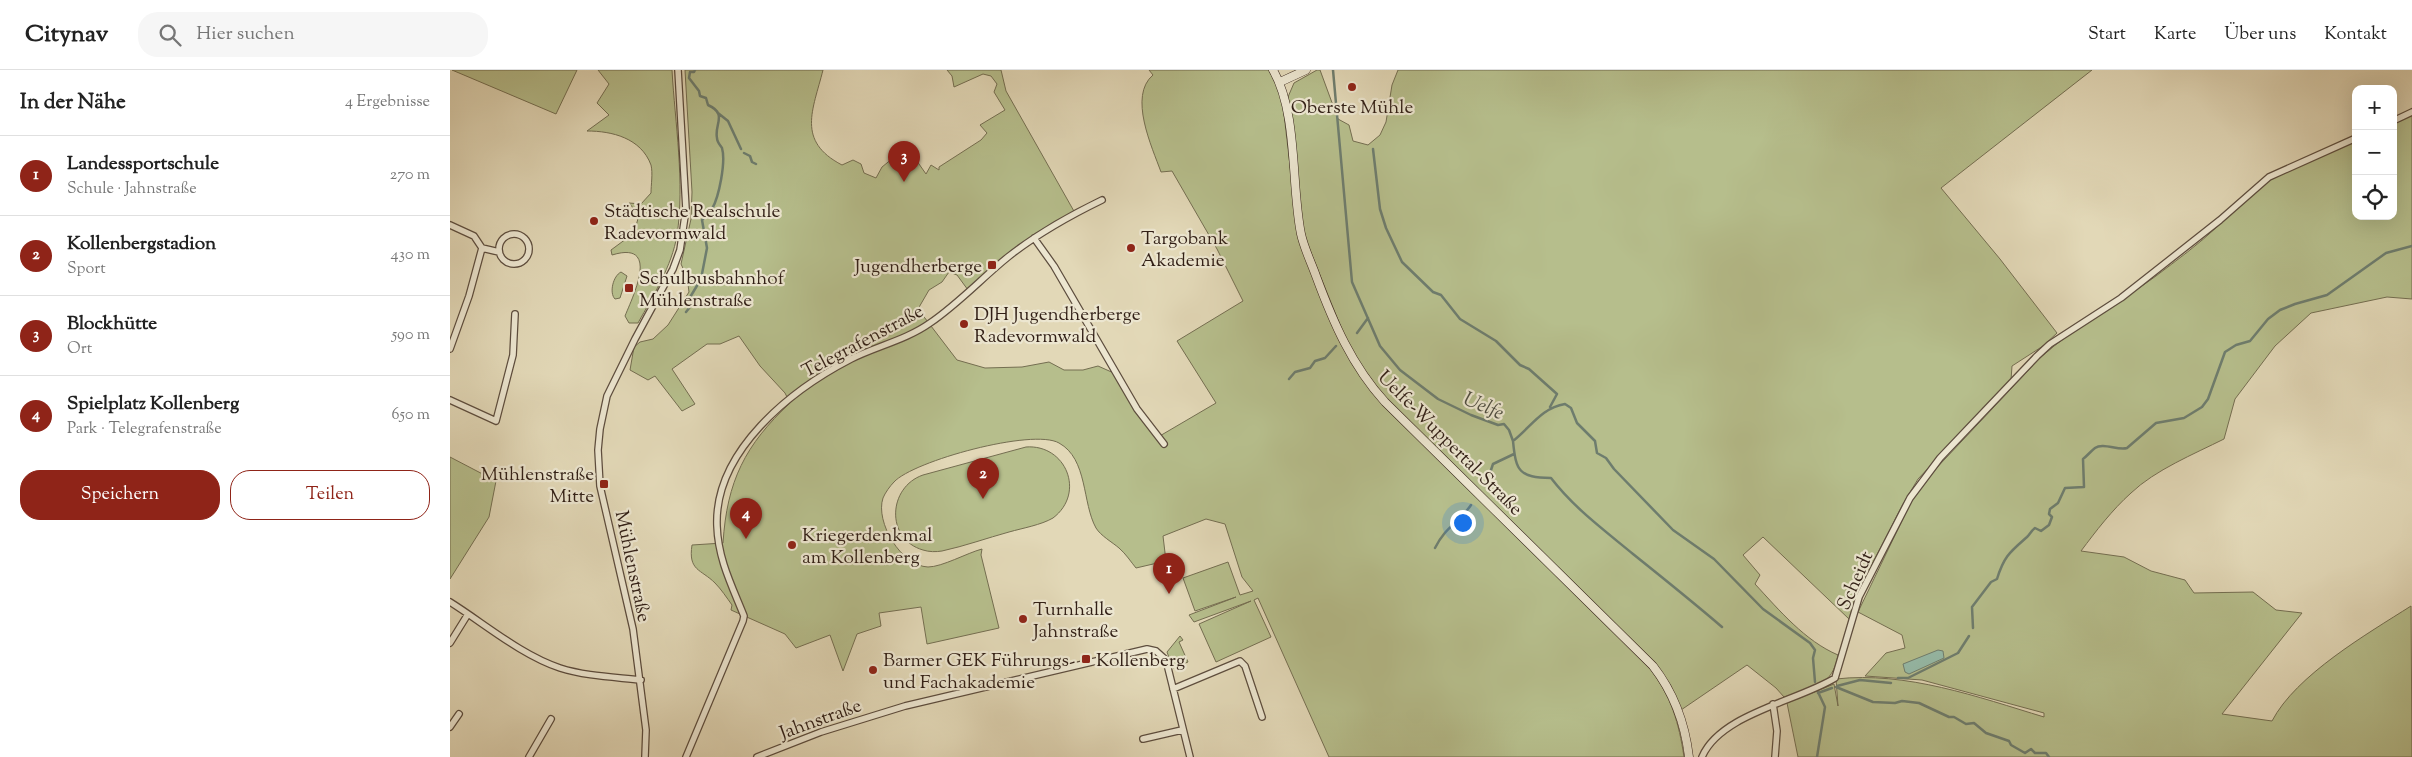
<!DOCTYPE html>
<html lang="de">
<head>
<meta charset="utf-8">
<style>
	:root { --surface:#fff; --page:#f6f6f6; --text:#222; --muted:#767676; --line:#e0e0e0; --accent:#8f2418 }
	body { margin:0; font-family:"Sorts Mill Goudy",serif; background:var(--page); color:var(--text) }
	.controls { position:absolute; right:15px; top:15px; display:grid; overflow:hidden; border-radius:10px; box-shadow:0 5px 20px #0002 }
	.controls button { width:45px; height:45px; display:grid; place-items:center; padding:0; border:0; border-bottom:1px solid var(--line); background:var(--surface); color:var(--text); font:25px sans-serif }
	.you { position:absolute; left:1012px; top:452px; width:18px; height:18px; margin:-12px; border:4px solid #fff; border-radius:50%; background:#1a73e8; box-shadow:0 0 0 8px #1a73e833 }
	.badge { display:grid; place-items:center; width:32px; height:32px; border-radius:50%; background:var(--accent); color:#fff; font-size:16px; font-weight:700 }
	.pin { position:absolute; translate:-50% -41px; filter:drop-shadow(0 1px 2px #0008) }
	.pin::after { content:''; position:absolute; top:26px; width:18px; height:15px; background:inherit; clip-path:polygon(0 0,100% 0,50% 100%) }
	.list { margin:0; padding:0; list-style:none }
	h2 { display:flex; justify-content:space-between; align-items:center; height:65px; margin:0; padding:0 20px; font-size:21px }
	h2 small { font-size:16px; font-weight:400; color:var(--muted) }
	.list li { display:grid; grid-template-columns:32px 1fr auto; gap:15px; align-items:center; box-sizing:border-box; height:80px; padding:0 20px; border-top:1px solid var(--line) }
	.list b { display:block; font-size:19px; white-space:nowrap }
	.list p { margin:0; font-size:16px; white-space:nowrap; color:var(--muted) }
	.list em { font-size:16px; font-style:normal; color:var(--muted) }
	.actions { display:flex; gap:10px; padding:15px 20px }
	.actions a { flex:1; padding:11px 0; border:1px solid var(--accent); border-radius:20px; text-align:center; font-size:18px; color:var(--accent) }
	.actions .main { background:var(--accent); color:#fff }
	.icon { flex:none; width:28px; height:28px; fill:none; stroke:currentColor; stroke-width:2; stroke-linecap:round; stroke-linejoin:round }
	.map { position:relative; flex:none; width:1962px; height:687px; overflow:hidden }
	header { display:flex; align-items:center; gap:30px; box-sizing:border-box; height:70px; padding:0 25px; background:var(--surface); border-bottom:1px solid var(--line) }
	header strong { font-size:24px }
	nav { display:flex; gap:28px; margin-inline-start:auto; font-size:18px }
	.search { width:350px; height:45px; background:var(--page); display:flex; align-items:center; gap:12px; box-sizing:border-box; padding:0 18px; border-radius:20px; color:var(--muted); font-size:19px }
	main { display:flex }
	aside { flex:1; background:var(--surface) }
	.map>svg:first-child { display:block }
	.green { fill:#b6be8c; stroke:#746e51 }
	.water { fill:#96bba9; stroke:#6e7d6e }
	.lines { fill:none; stroke-linecap:round; stroke-linejoin:round }
	.stream { stroke:#6e7d6e; stroke-width:2.5 }
	.street-casing { stroke:#5d4d3e; stroke-width:8 }
	.secondary-casing { stroke:#311f16; stroke-width:9 }
	.street { stroke:#ece6d0; stroke-width:5.5 }
	.secondary { stroke:#ece6d0; stroke-width:8 }
	.poi-dot { fill:#8f2418; stroke:#ece6d0; stroke-width:2 }
	.labels { text-anchor:middle; stroke-width:4.5; stroke-linejoin:round; paint-order:stroke }
	.poi-label { font-size:19px; fill:#311f16; stroke:#ece6d0; text-anchor:start }
	.street-label { font-size:19px; fill:#311f16; stroke:#ece6d0 }
	.water-label { font-size:20px; font-style:italic; fill:#4f4e42; stroke:#ece6d0 }
</style>
</head>
<body>
<header>
<strong>Citynav</strong>
<div class="search"><svg class="icon" aria-label="search" viewBox="0 0 24 24"><circle cx="10" cy="10" r="6"/><path d="M15 15l6 6"/></svg>Hier suchen</div>
<nav><a>Start</a><a>Karte</a><a>Über uns</a><a>Kontakt</a></nav>
</header>
<main>
<aside>
<h2>In der Nähe<small>4 Ergebnisse</small></h2>
<ul class="list">
<li><span class="badge">1</span><div><b>Landessportschule</b><p>Schule · Jahnstraße</p></div><em>270 m</em></li>
<li><span class="badge">2</span><div><b>Kollenbergstadion</b><p>Sport</p></div><em>430 m</em></li>
<li><span class="badge">3</span><div><b>Blockhütte</b><p>Ort</p></div><em>590 m</em></li>
<li><span class="badge">4</span><div><b>Spielplatz Kollenberg</b><p>Park · Telegrafenstraße</p></div><em>650 m</em></li>
</ul>
<div class="actions"><a class="main">Speichern</a><a>Teilen</a></div>
</aside>
<div class="map">
<svg width="1962" height="687" viewBox="0 0 1962 687">
	<rect width="100%" height="100%" fill="#e2d8b7"/>
	<filter id="stains"><feTurbulence type="fractalNoise" baseFrequency=".004" numOctaves="4"/><feColorMatrix values="0 0 0 0 .2 0 0 0 0 .09 0 0 0 0 .02 0 0 0 .5 -.17"/></filter>
	<radialGradient id="worn" r=".72"><stop offset=".6" stop-color="#630" stop-opacity="0"/><stop offset="1" stop-color="#630" stop-opacity=".3"/></radialGradient>
	<path class="green" d="M2,0H127L106,44Z
		M148,0H222C225,53 235,113 227,165C222,196 203,226 188,253H179L175,246C183,226 211,170 162,185L161,180L184,163L189,145L179,133L191,134L201,123C201,115 203,103 201,95C191,68 162,61 137,61L159,45L147,33L159,14Z
		M235,0H373C363,40 346,71 392,95L403,90L411,94L414,103L426,108L432,97L448,84H462L476,104L481,95L489,100V97L531,70L537,63L530,55L555,40L544,22L547,14L541,6L533,4L504,17L502,6L497,0H551L556,21L625,143L583,167L518,220L507,205L499,202L492,212L479,220L468,239L507,290L535,298L572,297L599,292L614,300H633L648,296L666,304L708,367L766,333L727,271L793,231L767,179L722,101L711,102C702,77 678,26 703,5L699,0H819L829,20L833,36L848,164L915,311L1200,599C1221,626 1229,653 1234,687H879L808,528L804,530L821,567L766,592L749,554L801,531L744,552L739,545L786,527L745,541L733,508L778,492L790,525L803,521L792,507L775,454L756,449L713,466L716,491L686,498C681,492 676,484 669,478C662,472 651,466 646,458C632,433 638,389 609,373C583,358 463,391 444,412C440,416 435,423 433,428C425,452 451,496 478,497C492,497 517,483 532,479L531,485L549,558L477,574L471,537L429,543L431,556L407,564L393,601L380,565L346,578L335,564L281,540L282,535C277,528 271,519 265,513C251,499 238,501 242,475L273,473C277,411 295,375 340,333L335,323L310,296L289,266L270,274H257L222,299L245,334L232,341L205,306L198,310L180,300L184,277L190,272L203,269L218,255L239,222L237,207L231,194L241,149L242,122Z
		M867,0H870L888,49L899,55L903,71L918,75L930,65L936,52L942,15L948,0H1642L1491,118L1550,189L1607,263L1593,276L1562,296L1561,310L1468,409L1453,434L1411,516L1399,549L1313,467L1293,485L1310,505L1305,514C1329,540 1355,571 1388,585C1383,616 1362,619 1334,627L1326,618L1297,595L1231,640L1221,616L1212,603L937,330L914,302L899,277L853,163L838,27L844,13Z
		M1962,45V229L1937,227L1861,243L1825,276L1785,329L1774,369C1744,384 1705,400 1681,423C1662,440 1646,461 1631,481L1674,487L1701,501L1735,510L1744,523L1803,522L1826,540L1852,543L1772,644L1822,651C1846,605 1917,564 1961,536L1962,687H1348L1337,633L1384,614L1388,636L1386,609C1456,601 1528,627 1594,647V643L1472,610L1415,606L1436,583L1455,578L1452,565L1408,542L1462,430L1479,406L1591,287C1626,256 1668,234 1706,206C1727,190 1749,174 1768,156C1784,142 1798,125 1816,113C1843,94 1876,83 1906,71V146H1943V53Z
		M171,202L177,206L170,228L165,229C159,223 163,206 171,202Z
		M576,377C616,374 636,423 603,448C591,455 573,458 559,462C537,468 515,476 492,481C486,482 479,482 473,480C435,469 438,417 473,405Z
		M0,387L46,411L39,447L0,509Z
		M730,566L733,570L729,572L738,592L723,598L717,582Z"/>
	<path class="water" d="M1488,580L1493,581L1494,588L1459,604L1455,602L1453,594Z"/>
	<g class="lines">
		<path class="stream" d="M883,0L902,212L930,276L950,300L988,329L1021,345L1048,355L1054,354L1059,360L1063,371C1081,357 1091,338 1115,334L1121,338L1127,353L1145,371L1147,383L1156,388L1164,399L1223,460L1264,489L1313,539L1360,573L1365,580L1363,588L1365,612
			M268,43L278,51L291,79
			M923,79L930,139L936,158L952,192L983,222L991,225L1010,249L1046,271L1070,295L1079,299L1107,324L1100,337
			M294,83L300,86L302,92L306,94
			M236,242L240,237L239,229L251,209L257,178L252,150C255,147 260,143 262,139C269,127 276,92 272,78C270,75 267,72 267,68C264,54 278,44 258,35L256,28L250,26L249,21L239,8L240,2H244L245,0
			M907,263L918,248
			M839,309L845,302L860,298L865,291L875,288L886,276
			M1063,371C1066,402 1069,407 1101,408C1124,438 1154,460 1183,484C1213,508 1243,532 1272,557
			M1037,412L1043,394L1064,384
			M985,478C996,456 1008,454 1021,435
			M1523,558L1522,537L1541,512L1547,509C1554,486 1560,482 1577,467C1580,464 1581,461 1585,458L1591,461L1599,455L1602,447L1599,444L1600,439L1608,433L1615,418L1634,417L1633,389C1637,386 1641,381 1645,378C1653,372 1668,381 1677,378L1706,353L1734,348L1752,337L1758,329L1775,282L1786,275L1800,271L1818,249L1830,240L1845,234L1877,225L1936,183L1962,176
			M1448,608H1458L1508,583L1519,566
			M1387,616L1410,610L1441,613
			M1386,617L1423,632L1445,633L1452,631L1469,633L1499,647H1504L1516,654L1524,653L1536,663L1559,671L1561,675L1575,683L1581,679L1585,683H1596L1599,687
			M1368,623L1382,618
			M1367,687L1375,637L1368,622"/>
		<defs>
			<path id="street" d="M1943,51L1962,42
				M0,155L24,166L32,178L19,226L0,279
				M49 179a15 15 0 1 1 30 0a15 15 0 1 1-30 0Z
				M584,168L604,196L687,339L714,374
				M32,178L49,182
				M0,330L46,351L63,285L65,244
				M0,532C35,554 71,585 110,598C135,606 164,607 191,610
				M0,573L18,544
				M723,619L790,591L795,596L812,647
				M1323,634L1327,661L1325,687
				M0,657L9,644
				M693,669L732,660
				M79,687L101,649
				M195,687L196,660L183,559L150,416L148,380L150,359L157,326L185,269L223,199L230,180L236,139L228,0
				M236,687L293,551L294,546C282,516 268,489 267,456C264,381 341,320 401,289C427,276 456,270 480,253C508,234 532,208 558,187C587,164 619,146 652,130
				M307,687L371,662L455,636L697,579L706,581L716,590L740,687
				M1252,687C1270,644 1348,631 1385,608L1409,527L1460,428L1490,388L1587,286L1600,274L1671,228L1770,150L1819,107L1906,68"/>
			<path id="secondary" d="M823,0C848,43 841,115 851,164C854,178 861,192 866,206C883,252 902,296 935,332L1203,596C1224,623 1235,653 1239,687
				M830,12L856,0"/>
		</defs>
		<use href="#street" class="street-casing"/>
		<use href="#secondary" class="secondary-casing"/>
		<use href="#street" class="street"/>
		<use href="#secondary" class="secondary"/>
	</g>
	<g class="poi-dot">
		<circle cx="902" cy="17" r="5"/>
		<circle cx="144" cy="151" r="5"/>
		<circle cx="681" cy="178" r="5"/>
		<rect x="537" y="190" width="10" height="10" rx="2.5"/>
		<rect x="174" y="213" width="10" height="10" rx="2.5"/>
		<circle cx="514" cy="254" r="5"/>
		<rect x="149" y="409" width="10" height="10" rx="2.5"/>
		<circle cx="342" cy="475" r="5"/>
		<circle cx="573" cy="549" r="5"/>
		<rect x="631" y="584" width="10" height="10" rx="2.5"/>
		<circle cx="423" cy="600" r="5"/>
	</g>
	<g class="labels">
		<g class="poi-label">
			<text x="902" y="43" text-anchor="middle">Oberste Mühle</text>
			<text x="154" y="147">Städtische Realschule<tspan x="154" dy="22">Radevormwald</tspan></text>
			<text x="691" y="174">Targobank<tspan x="691" dy="22">Akademie</tspan></text>
			<text x="532" y="202" text-anchor="end">Jugendherberge</text>
			<text x="189" y="214">Schulbusbahnhof<tspan x="189" dy="22">Mühlenstraße</tspan></text>
			<text x="524" y="250">DJH Jugendherberge<tspan x="524" dy="22">Radevormwald</tspan></text>
			<text x="144" y="410" text-anchor="end">Mühlenstraße<tspan x="144" dy="22">Mitte</tspan></text>
			<text x="352" y="471">Kriegerdenkmal<tspan x="352" dy="22">am Kollenberg</tspan></text>
			<text x="583" y="545">Turnhalle<tspan x="583" dy="22">Jahnstraße</tspan></text>
			<text x="433" y="596">Barmer GEK Führungs-<tspan x="433" dy="22">und Fachakademie</tspan></text>
			<text x="646" y="596">Kollenberg</text>
		</g>
		<g class="street-label">
			<text transform="translate(412 270) rotate(-28)" y="7">Telegrafenstraße</text>
			<text transform="translate(1001 372) rotate(45)" y="7">Uelfe-Wuppertal-Straße</text>
			<text transform="translate(184 496) rotate(78)" y="7">Mühlenstraße</text>
			<text transform="translate(1404 510) rotate(-66)" y="7">Scheidt</text>
			<text transform="translate(370 648) rotate(-20)" y="7">Jahnstraße</text>
		</g>
		<g class="water-label">
			<text transform="translate(1034 335) rotate(23)" y="7">Uelfe</text>
		</g>
	</g>
	<rect width="100%" height="100%" filter="url(#stains)"/>
	<rect width="100%" height="100%" fill="url(#worn)"/>
</svg>
<div class="controls">
<button>+</button>
<button>−</button>
<button><svg class="icon" aria-label="locate" viewBox="0 0 24 24"><circle cx="12" cy="12" r="6"/><path d="M12 2v4M12 18v4M2 12h4M18 12h4"/></svg></button>
</div>
<div class="you"></div>
<div class="pin badge" style="left:719px;top:524px">1</div>
<div class="pin badge" style="left:533px;top:429px">2</div>
<div class="pin badge" style="left:454px;top:112px">3</div>
<div class="pin badge" style="left:296px;top:469px">4</div>
</div>
</main>
</body>
</html>
